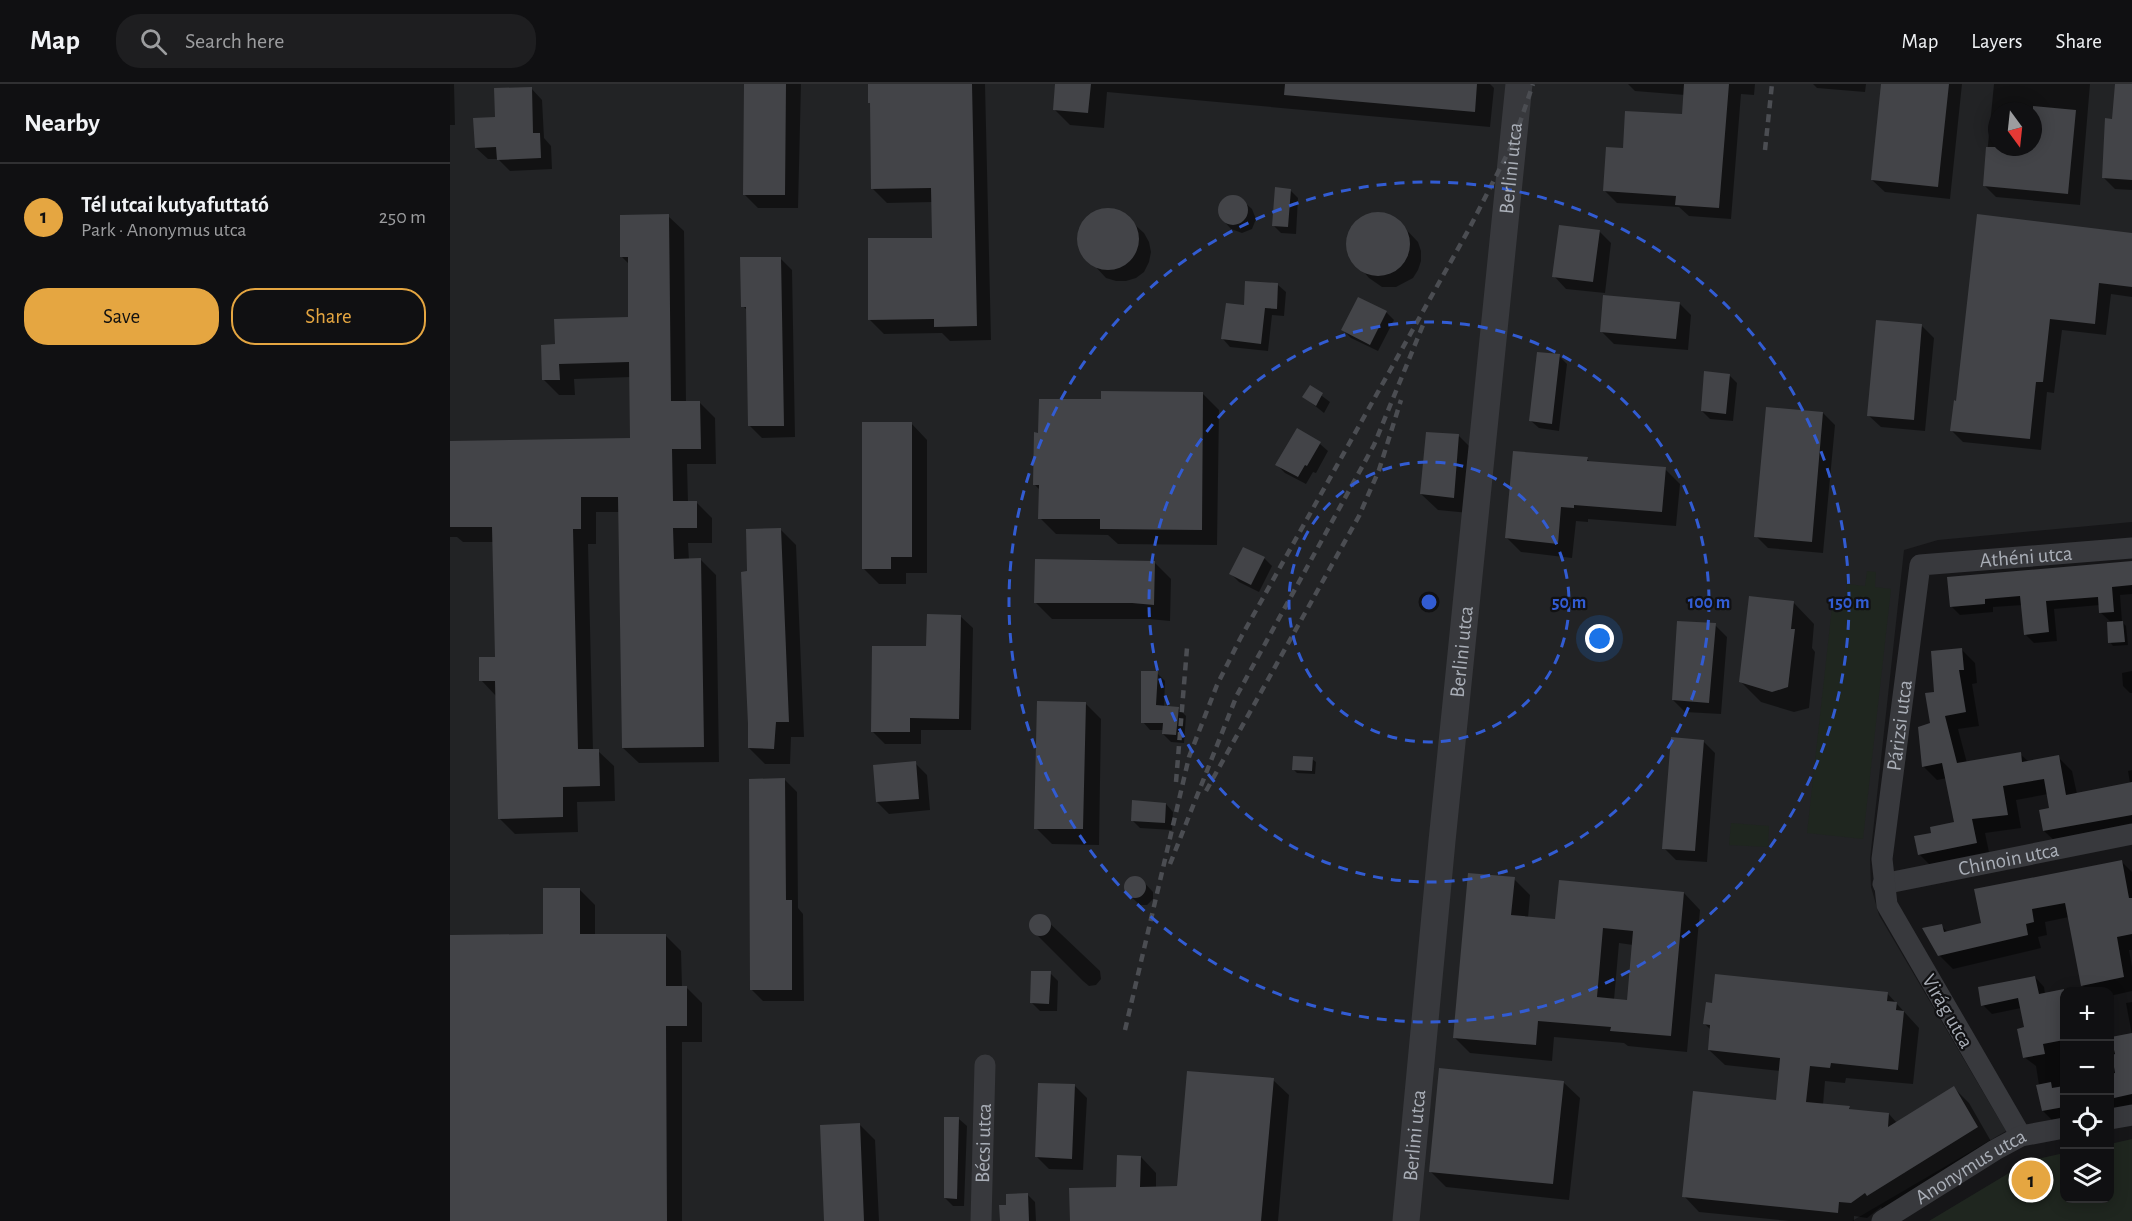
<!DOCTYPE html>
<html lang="en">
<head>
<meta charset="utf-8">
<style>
	:root { --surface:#101012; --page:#1e1e20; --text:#f1f3f6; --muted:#9c9d9f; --line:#303032; --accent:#e5a641 }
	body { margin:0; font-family:"Alegreya Sans",sans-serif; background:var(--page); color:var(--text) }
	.controls { position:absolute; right:18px; bottom:18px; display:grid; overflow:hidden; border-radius:12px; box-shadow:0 3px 15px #0003 }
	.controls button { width:54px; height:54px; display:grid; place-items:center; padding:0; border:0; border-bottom:2px solid var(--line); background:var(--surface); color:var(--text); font:30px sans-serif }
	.compass { position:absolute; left:1538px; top:18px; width:54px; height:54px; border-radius:50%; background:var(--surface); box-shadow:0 3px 15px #0003; rotate:165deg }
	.you { position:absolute; left:1150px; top:555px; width:21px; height:21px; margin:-15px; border:4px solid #fff; border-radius:50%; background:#1a73e8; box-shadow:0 0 0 9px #1a73e833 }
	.badge { display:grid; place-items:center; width:39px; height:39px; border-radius:50%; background:var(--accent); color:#111; font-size:20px; font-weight:700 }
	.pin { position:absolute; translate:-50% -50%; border:3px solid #fff; box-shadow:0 2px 6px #0006 }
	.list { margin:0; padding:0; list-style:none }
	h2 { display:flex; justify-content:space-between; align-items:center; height:78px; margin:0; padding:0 24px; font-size:26px }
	h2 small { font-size:20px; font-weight:400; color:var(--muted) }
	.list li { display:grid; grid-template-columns:39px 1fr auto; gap:18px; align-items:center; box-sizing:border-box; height:108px; padding:0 24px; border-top:2px solid var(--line) }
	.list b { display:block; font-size:22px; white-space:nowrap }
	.list p { margin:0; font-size:20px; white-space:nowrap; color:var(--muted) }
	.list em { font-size:20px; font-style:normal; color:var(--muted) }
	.actions { display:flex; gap:12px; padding:18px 24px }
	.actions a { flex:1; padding:14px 0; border:2px solid var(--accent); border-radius:24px; text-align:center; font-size:21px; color:var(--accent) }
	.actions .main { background:var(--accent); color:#111 }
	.icon { flex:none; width:33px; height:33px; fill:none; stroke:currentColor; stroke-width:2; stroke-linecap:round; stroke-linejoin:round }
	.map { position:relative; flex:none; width:1682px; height:1137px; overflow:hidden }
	header { display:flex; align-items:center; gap:36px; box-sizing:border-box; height:84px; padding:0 30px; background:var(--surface); border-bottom:2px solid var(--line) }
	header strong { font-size:28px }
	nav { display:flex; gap:33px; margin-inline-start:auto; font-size:21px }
	.search { width:420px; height:54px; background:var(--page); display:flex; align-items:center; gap:15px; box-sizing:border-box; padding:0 21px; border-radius:24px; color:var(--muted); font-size:22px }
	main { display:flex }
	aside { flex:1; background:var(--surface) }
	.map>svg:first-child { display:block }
	.built { fill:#222325; fill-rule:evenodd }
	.green { fill:#1f261f }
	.shadow { fill:#0007; fill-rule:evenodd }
	.building { fill:#434448; fill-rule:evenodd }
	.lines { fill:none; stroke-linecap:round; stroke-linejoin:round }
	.minor { stroke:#38393d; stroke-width:21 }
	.tertiary { stroke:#38393d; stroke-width:27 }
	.rail { stroke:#4b4d52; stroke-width:4.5; stroke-dasharray:8 6; stroke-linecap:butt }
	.ring { fill:none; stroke:#325cd3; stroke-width:3; stroke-dasharray:10 8 }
	.labels { text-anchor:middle; stroke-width:4.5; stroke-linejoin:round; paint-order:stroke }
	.street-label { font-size:21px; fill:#a9aeb7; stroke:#111113 }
	.centre { fill:#325cd3; stroke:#111113; stroke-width:3 }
	.ring-label { font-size:18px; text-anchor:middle; font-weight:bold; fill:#325cd3; stroke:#111113; stroke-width:4.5; stroke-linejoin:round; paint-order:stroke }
</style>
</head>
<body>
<header>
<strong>Map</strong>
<div class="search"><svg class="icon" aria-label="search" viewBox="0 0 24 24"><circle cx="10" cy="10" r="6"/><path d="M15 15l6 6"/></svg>Search here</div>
<nav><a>Map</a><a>Layers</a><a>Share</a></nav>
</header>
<main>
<aside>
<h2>Nearby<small></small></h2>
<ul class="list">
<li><span class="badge">1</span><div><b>Tél utcai kutyafuttató</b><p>Park · Anonymus utca</p></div><em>250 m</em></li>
</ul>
<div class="actions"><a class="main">Save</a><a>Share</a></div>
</aside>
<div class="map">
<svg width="1682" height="1137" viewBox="0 0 1682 1137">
	<rect width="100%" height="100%" fill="#161618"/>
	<path class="built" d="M0,0H1682V438L1488,456L1454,466L1420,775L1421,803L1429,831L1556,1047L1402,1137H0ZM1547,27H1583V63H1547Z"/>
	<path class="green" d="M1417,487L1426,488L1425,503L1441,505L1413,755L1357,749L1382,523L1394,524L1397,500L1415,502Z
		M1281,739L1319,742L1318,763L1279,761Z
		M1682,1055V1137H1479L1579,1077L1614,1069V1114H1660V1060Z"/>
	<path class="shadow" d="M0,0H4L5,41H0Z
		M295,0H351L348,124H308L294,110Z
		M420,0H535L541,256L500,257L492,249L434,250L419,235L484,155L483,118L437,119L423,105Z
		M607,0H1040L1044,4L1040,43L657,8L654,44L620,41L604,25Z
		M1178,0H1305L1304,11L1291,10L1281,135L1239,132L1229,123L1167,119L1155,107L1174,65L1233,32L1235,11L1185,7Z
		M1363,0H1416L1415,8L1367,4Z
		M1433,0H1512L1500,115L1435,108L1422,96Z
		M1544,0H1640L1630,121L1546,113L1534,101ZM1547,27H1583V63H1547Z
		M1666,0H1682V106L1665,105L1653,93L1663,36Z
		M81,4L92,16L94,54L101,62L102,85L60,87L48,75H38L26,64L47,35Z
		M840,106L848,114L846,150L831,149L823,141Z
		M783,112L793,117L802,125L806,135L802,145L792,149L781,145L773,136L769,126L773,117Z
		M655,126H665L673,130L694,149L699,158L701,168L699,178L694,188L686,194L676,197H666L656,194L631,167L629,158L633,140L646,128Z
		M931,129L949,138L968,158L971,167V177L968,186L963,194L946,203H932L919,194L900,172L897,162L898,152L903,142L911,134L920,130Z
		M218,132L234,147L236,318H249L265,334L266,380H237L238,418H246L262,434V459H238L239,476H251L266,491L269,678L189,679L173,664L169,428H146V460H138L143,667H148L164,682L165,717L127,718L128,748L65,750L49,734L46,612L31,596L46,574L44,458H13L7,453H0V358L182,355L181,293L124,295L125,311H109L93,295L106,261L180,234L179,180L172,173Z
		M1149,147L1161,159L1155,209L1116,205L1104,192Z
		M1682,150V213L1661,210L1656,251L1612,246L1604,309L1597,308L1591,366L1513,358L1502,347L1507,318Z
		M330,174L342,186L345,353L312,354L300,342L298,227L293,222Z
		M828,201L836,208L834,232L822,231L818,267L780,263L773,255L795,223Z
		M1229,219L1241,231L1238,266L1164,260L1152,248Z
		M936,228L944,236L928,267L901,254L893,246Z
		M1472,242L1484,254L1475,347L1431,343L1418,331Z
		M1109,272L1117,280L1109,347L1089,344L1081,337Z
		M1279,291L1287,299L1283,337L1260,335L1252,327Z
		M860,303L880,318L874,329L854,313Z
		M753,310L769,326L767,461L668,460L658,451L606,450L590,434V406L585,401L590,350L652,317Z
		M1373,329L1385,341L1373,469L1318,464L1306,452Z
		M461,339L477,356V489H456V500H429L413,484Z
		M847,346L870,360L878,367L866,389L863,388L856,400L835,389L827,381Z
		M1009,352L1025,368L1019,429L988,426L971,410Z
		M1137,375L1141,379L1215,385L1230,400L1226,442L1138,435V438L1126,437L1122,474L1071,468L1056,453Z
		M330,445L346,461L354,653H341L340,680H315L299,664V489Z
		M814,474L822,482L809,508L789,498L781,490Z
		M705,479L721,495L720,537L699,535H602L586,519Z
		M1682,479V510L1670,511L1672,538L1676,542L1678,561L1663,562L1660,558L1662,539L1651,529L1650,521L1604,525L1607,557L1584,559L1575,550L1573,521L1543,523V528L1510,531L1501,522Z
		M1344,519L1364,540L1362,564L1365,568L1359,624L1344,628L1311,618L1290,597Z
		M510,532L523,544L521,646H471V660H435L423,648L478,564Z
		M1265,541L1277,553L1271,630L1235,628L1223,616Z
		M1512,566L1525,579L1527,599L1522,600L1529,642L1508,645L1517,679L1570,670L1579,678L1608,673L1622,687L1627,710L1680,699L1678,687L1682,686V746L1608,760L1594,747L1601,726L1598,710L1566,716L1571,744L1535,749L1540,773L1483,784L1469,770L1482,750L1506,740L1497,694L1487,696L1474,683L1482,640L1485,609Z
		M1682,587V609H1680L1673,602L1672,589Z
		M707,589L715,597L714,623L728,624L736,632L734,659L721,658L713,650L714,646H700L693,638Z
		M635,619L651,635L649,761L602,760L586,744Z
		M1253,657L1265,669L1257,778L1226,776L1214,764Z
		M862,675L866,678L865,690L847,689L843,685Z
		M465,679L477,691L480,726L439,730L427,718Z
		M335,696L347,708L348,824L353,830L354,917H313L301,905Z
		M716,720L723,728L722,746L690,744L682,736Z
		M1672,778L1682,788V866H1679L1682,883V907L1660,912V908H1638L1632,901L1619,833L1595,838L1597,851L1588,853L1591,864L1503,885L1489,871L1491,842L1498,848L1532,840Z
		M689,793L703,808V815L697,821H690L675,807V799L681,794Z
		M1064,795L1080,811L1078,834L1107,837L1234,809L1250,826L1237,968L1178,962L1174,959L1104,953L1102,977L1020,969L1004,953ZM1169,859L1183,861L1178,918L1164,916Z
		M129,805L145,821V852L215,851L231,867L232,903H236L252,919V958H232V1137H0V852H95Z
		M592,832L650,887L651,895L646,901L639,902L633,897L582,846L581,839L585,833Z
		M600,889L608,897L607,927H590L582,919Z
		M1585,893L1594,903L1595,910L1627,904L1630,908H1614V1034L1602,1036L1593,1027L1586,982L1574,973L1575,945L1571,924L1542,930L1533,921Z
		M1437,909L1469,944L1463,1000L1396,994L1395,999L1375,997L1373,1021L1399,1024L1402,1027L1439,1030L1447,1039L1504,1004L1519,1019L1542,1059L1434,1127L1431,1123L1417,1134L1404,1132V1137H1339L1249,1128L1234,1112L1327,1018L1330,987L1275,981L1259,966L1261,946L1255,940Z
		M1682,918V1021L1660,1025V955L1682,951L1676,919Z
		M823,996L839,1011L828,1137H621L668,1105L691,1073L706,1089V1104L729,1103Z
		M1113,998L1130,1014L1119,1116L996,1103L980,1087Z
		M625,1002L637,1014L633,1086L599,1085L587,1073Z
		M509,1035L517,1042L514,1122H503L495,1114Z
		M409,1040L425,1056L429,1137H376Z
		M578,1111L585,1118L586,1137H551L557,1122Z"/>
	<path class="building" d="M294,0H336L335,111H293Z
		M418,0H522L527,242L484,243V235L418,236V154H482L481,104L421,105L420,19H418Z
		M605,0H641L638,29L603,26Z
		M835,0H1027L1025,28L834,11Z
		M1234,0H1279L1269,124L1225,121L1226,112L1153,107L1156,63L1173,64L1175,27L1232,30Z
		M1431,0H1499L1488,103L1421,96Z
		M1665,0H1682V96L1652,94L1655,34L1662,35Z
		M82,3L83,49H90L91,74L47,76L46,63L25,64L23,34L45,33L44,4Z
		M1583,22L1626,26L1618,110L1533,102L1536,63H1583Z
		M825,103L841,105L838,143L822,142Z
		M768 126a15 15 0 1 1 30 0a15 15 0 1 1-30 0Z
		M627 155a31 31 0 1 1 62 0a31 31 0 1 1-62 0Z
		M896 160a32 32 0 1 1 64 0a32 32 0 1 1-64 0Z
		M219,130L221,317H250L251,365H222L223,417H247V444H223L224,475L251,474L254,663L172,664L168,413H131V445H123L128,665H149L150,702L113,703V733L48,735L45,597H29V573H45L42,443H0V357L180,354L179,278L109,280L110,296H92L91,261L105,260L104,235L178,233V173H170V131Z
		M1527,130L1682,149V203L1649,199L1645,240L1600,235L1593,298H1586L1580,355L1500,347L1504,316L1506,317Z
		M1109,141L1150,146L1143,198L1102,193Z
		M290,173H331L334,342H298L296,223H291Z
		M795,197L828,199L827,225L815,224L811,260L771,255L776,219L794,221Z
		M1153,211L1230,218L1226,255L1150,248Z
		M908,213L937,227L920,261L891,246Z
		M1426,236L1472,240L1464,336L1417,332Z
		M1087,268L1110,270L1102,340L1079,337Z
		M1254,287L1280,290L1276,330L1251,327Z
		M860,301L873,309L866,322L852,313Z
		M651,307L753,308L752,446L650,445V435H588L589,401H583L584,348L588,349L589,315H651Z
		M1316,323L1373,328L1362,458L1304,453Z
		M412,338H462V473H441V485H412Z
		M847,344L871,358L857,382L855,381L848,393L825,381Z
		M976,348L1009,350L1004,414L970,410Z
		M1063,367L1138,373L1137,377L1216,383L1212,428L1124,421V424L1111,423L1108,460L1055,454Z
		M331,444L339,638H326L324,665L298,664V640L291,488L297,487L296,445Z
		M793,463L815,473L801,501L779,490Z
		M585,475L705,477L704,521L682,519H584Z
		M1682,477V501L1662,503L1664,528L1649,529L1648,513L1596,517L1599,548L1574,551L1570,512L1535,515V520L1500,523L1497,493Z
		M1299,512L1344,517L1341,545H1345L1338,603L1322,608L1289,598Z
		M477,530L511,531L509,635L460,634V648H421L422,562H476Z
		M1227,537L1266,539L1259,619L1222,616Z
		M1673,537L1675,558L1658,559L1657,538Z
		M1512,564L1514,586H1509L1516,628L1495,632L1507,679L1571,668L1572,678L1609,671L1616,711L1682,698V731L1593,747L1589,726L1599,724L1594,695L1553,702L1558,731L1522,735L1527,759L1468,771L1464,752L1481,749L1480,743L1504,738L1492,679L1472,683L1468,643L1480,639L1475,609L1484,608L1481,567Z
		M691,587H708L706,621L729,623L726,651L712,650L713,639H691Z
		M587,617L636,618L633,745H584Z
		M1221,653L1254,656L1245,767L1212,765Z
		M843,672L863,673L862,687L842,686Z
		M466,677L469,715L426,718L423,681Z
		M335,694L336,816H342V906H300L299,695Z
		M682,716L716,719L715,739L681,737Z
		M1672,776L1679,814H1682V850L1667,853L1674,893L1631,902L1615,819L1582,825L1584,838L1576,840L1578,851L1488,872L1472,844L1492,840L1494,848L1531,839L1524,805Z
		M1018,789L1065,793L1061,831L1105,835L1109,796L1234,808L1221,952L1160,947L1161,943L1088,937L1086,961L1003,954ZM1153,844L1183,847L1177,916L1147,913Z
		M674 803a11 11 0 1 1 22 0a11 11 0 1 1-22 0Z
		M93,804H130V850H216V902H237V942H216L217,1137H0V851L93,850Z
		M579 841a11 11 0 1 1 22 0a11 11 0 1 1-22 0Z
		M581,887H601L599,920L580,919Z
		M1265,890L1438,908L1437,917L1447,918L1446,926L1454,927L1448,986L1381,979L1380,984L1360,982L1356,1018L1400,1022L1399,1025L1439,1029L1438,1043L1504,1002L1528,1043L1417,1112L1415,1109L1401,1119L1389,1118L1388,1129L1232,1113L1243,1007L1326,1016L1330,974L1258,966L1260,941L1253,940L1256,918L1262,919Z
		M1585,892L1589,910L1614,905V956L1593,960L1595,970L1573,974L1567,945L1574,943L1568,914L1531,922L1528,903Z
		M1682,949V1010L1664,1014L1660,990L1665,989L1662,971L1665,970L1661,953Z
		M989,984L1114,997L1103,1100L979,1088Z
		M737,987L824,994L811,1137H620L619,1104L666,1103L667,1071L691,1072L690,1103L727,1102Z
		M1601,998L1602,1004L1614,1002V1023L1592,1027L1586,1001Z
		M588,999L625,1000L622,1075L585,1073Z
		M494,1033H509L507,1115L494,1114Z
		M410,1039L414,1137H374L370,1041Z
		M578,1109L579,1137H550L549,1121H556V1110Z"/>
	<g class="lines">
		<g class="minor">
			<path id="s1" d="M1433,800L1682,750"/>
			<path d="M1660,1035L1682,1031"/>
			<path id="s2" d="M1571,1052L1437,821L1432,775L1470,481L1682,464"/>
			<path id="s3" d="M531,1137L535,981"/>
			<path id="s4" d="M1432,1137L1545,1066L1571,1052L1614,1044"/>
		</g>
		<path class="tertiary" id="s5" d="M956,1137L992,757L1069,0"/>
		<path class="rail" d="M1315,66L1322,0
			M726,698L737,564
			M756,707L909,432L929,386L951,316
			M720,780L787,611L924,361L973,241
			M675,946L739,673L767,601L790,555L1019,145L1063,59L1083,0"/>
	</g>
	<g class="ring">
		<circle cx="979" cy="518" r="140"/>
		<circle cx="979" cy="518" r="280"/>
		<circle cx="979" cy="518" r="420"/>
	</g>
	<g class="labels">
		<g class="street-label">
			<text dy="7" stroke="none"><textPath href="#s5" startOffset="1058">Berlini utca</textPath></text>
			<text dy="7" stroke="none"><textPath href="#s2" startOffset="716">Athéni utca</textPath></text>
			<text dy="7" stroke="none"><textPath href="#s5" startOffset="572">Berlini utca</textPath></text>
			<text dy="7" stroke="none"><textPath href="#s2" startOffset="448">Párizsi utca</textPath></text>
			<text dy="7" stroke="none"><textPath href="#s1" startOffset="128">Chinoin utca</textPath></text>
			<text transform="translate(1498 927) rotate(60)" y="7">Virág utca</text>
			<text dy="7" stroke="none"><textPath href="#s5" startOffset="86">Berlini utca</textPath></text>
			<text dy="7" stroke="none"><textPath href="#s3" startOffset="78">Bécsi utca</textPath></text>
			<text dy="7" stroke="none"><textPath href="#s4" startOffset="104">Anonymus utca</textPath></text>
		</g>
	</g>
	<circle cx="979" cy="518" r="9" class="centre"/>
	<g class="ring-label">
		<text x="1119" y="524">50 m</text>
		<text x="1259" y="524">100 m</text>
		<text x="1399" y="524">150 m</text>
	</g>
</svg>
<div class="controls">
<button>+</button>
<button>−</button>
<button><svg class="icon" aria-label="locate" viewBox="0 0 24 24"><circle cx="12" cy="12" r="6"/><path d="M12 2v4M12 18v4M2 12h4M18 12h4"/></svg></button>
<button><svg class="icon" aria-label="layers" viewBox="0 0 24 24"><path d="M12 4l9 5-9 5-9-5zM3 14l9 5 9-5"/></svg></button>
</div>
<svg class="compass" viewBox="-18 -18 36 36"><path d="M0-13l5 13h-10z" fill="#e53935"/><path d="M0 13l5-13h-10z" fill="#9c9d9f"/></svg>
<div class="you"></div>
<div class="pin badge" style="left:1581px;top:1096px">1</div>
</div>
</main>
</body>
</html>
